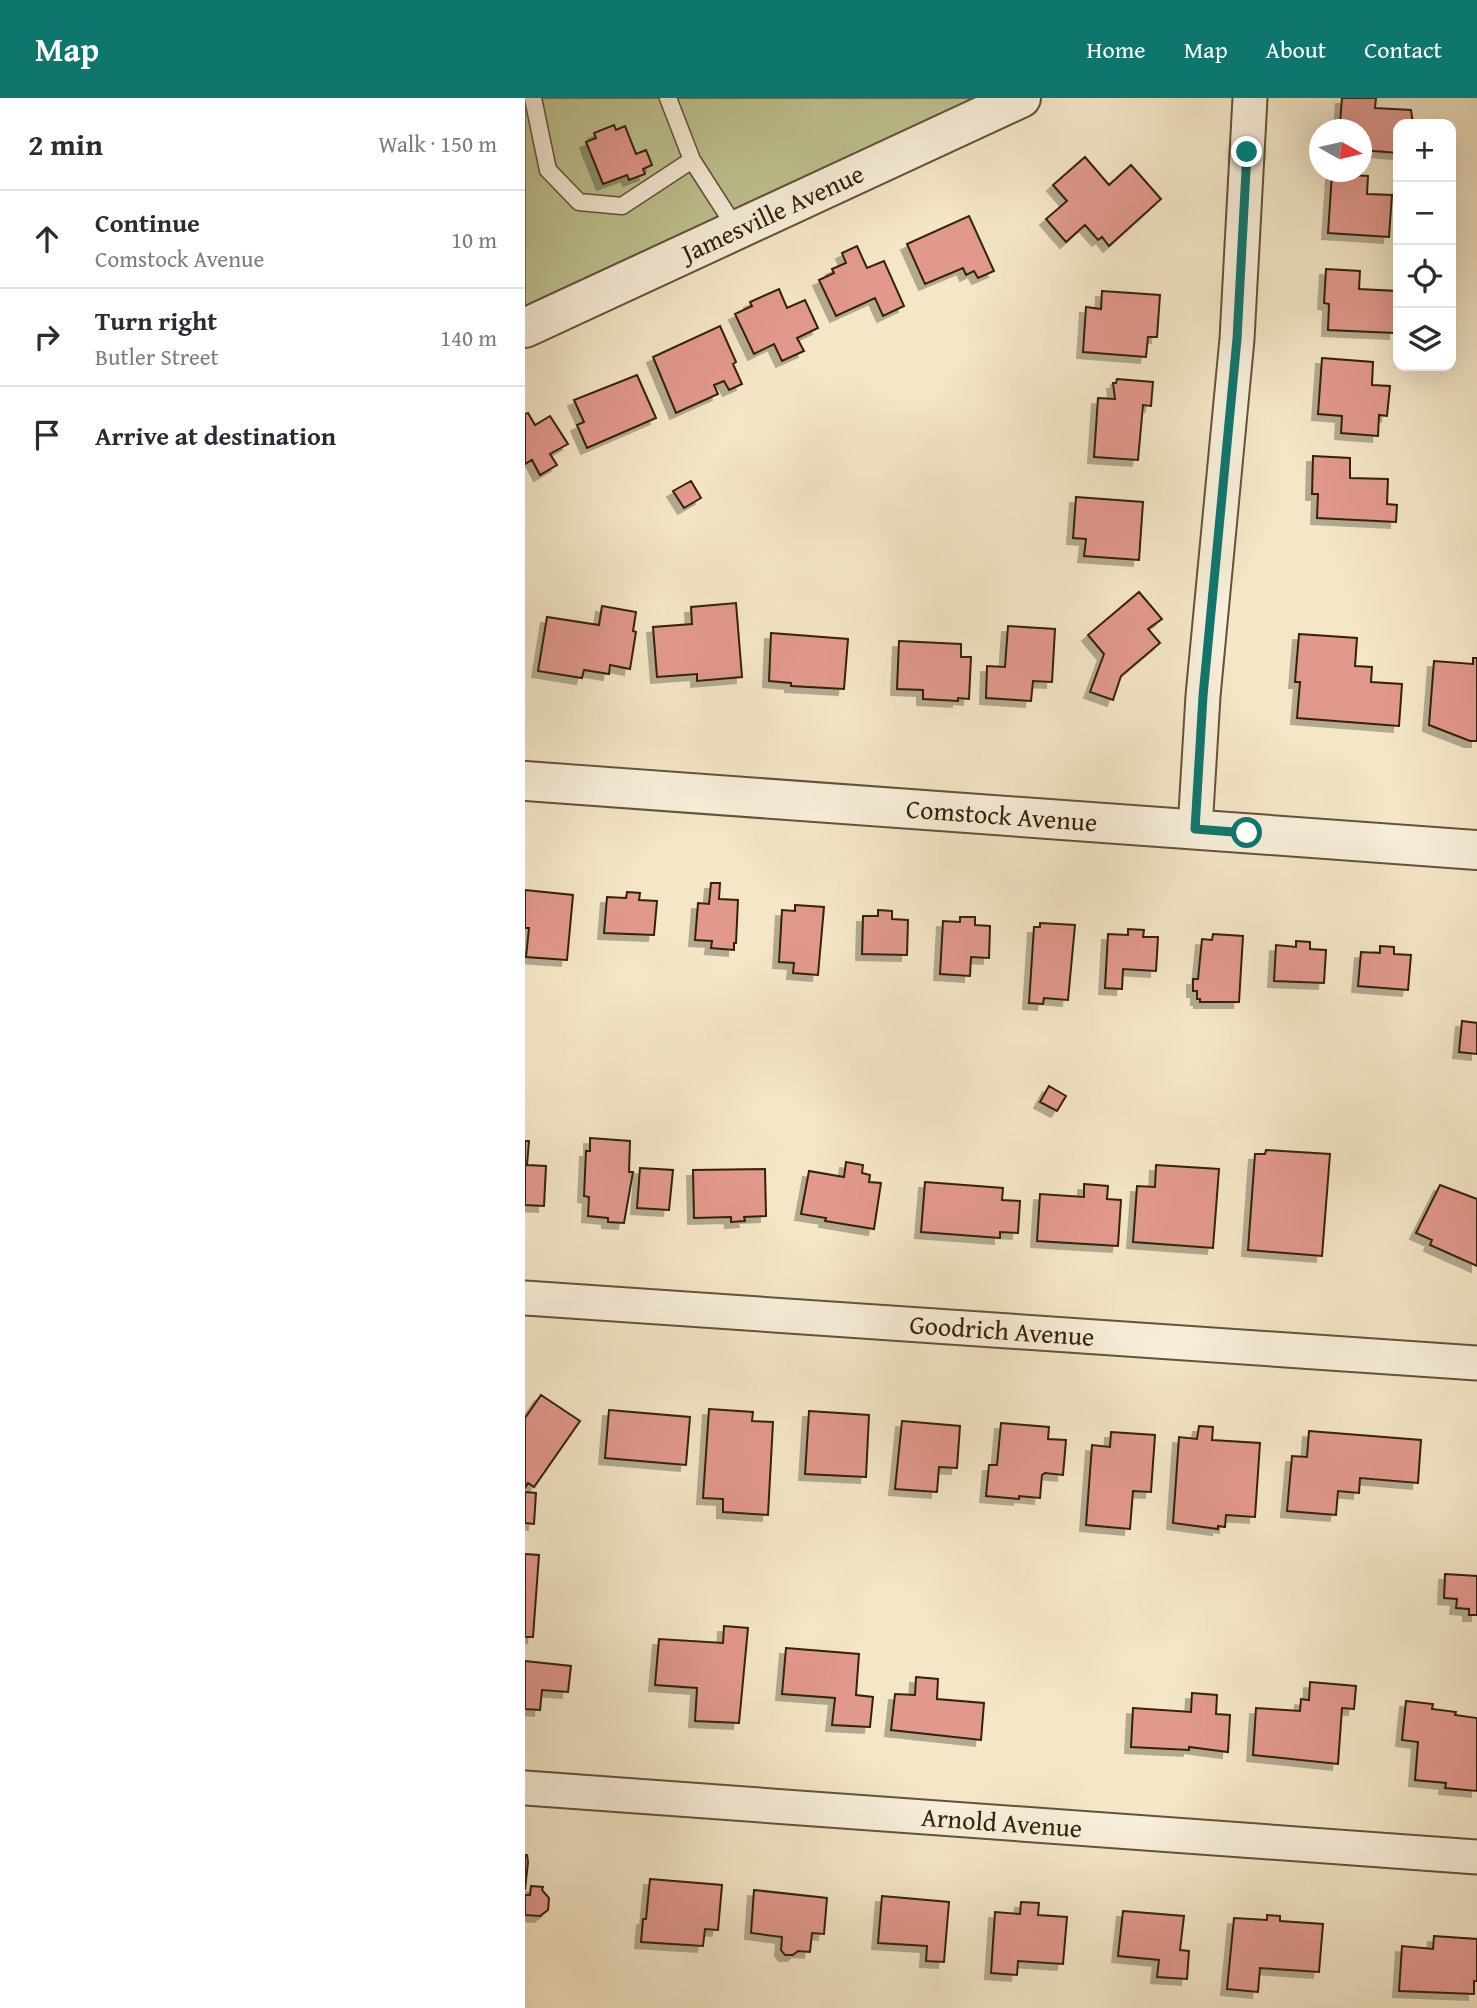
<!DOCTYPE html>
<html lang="en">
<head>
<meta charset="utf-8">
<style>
	:root { --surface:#fff; --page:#f2f2f3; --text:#2b2b33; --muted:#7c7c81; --line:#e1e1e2; --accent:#0f766e }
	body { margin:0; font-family:"Gentium Book Plus",serif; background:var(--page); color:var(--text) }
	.controls { position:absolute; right:21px; top:21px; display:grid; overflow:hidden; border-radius:14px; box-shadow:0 7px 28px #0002 }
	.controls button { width:63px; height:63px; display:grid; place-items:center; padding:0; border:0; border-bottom:2px solid var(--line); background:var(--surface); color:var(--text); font:35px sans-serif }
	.compass { position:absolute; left:784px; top:21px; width:63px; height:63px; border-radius:50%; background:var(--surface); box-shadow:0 7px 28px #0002; rotate:98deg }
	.stop { position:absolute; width:21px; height:21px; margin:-16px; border:5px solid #0f766e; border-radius:50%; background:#fff }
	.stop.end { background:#0f766e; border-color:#fff; box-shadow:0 2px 7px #0008 }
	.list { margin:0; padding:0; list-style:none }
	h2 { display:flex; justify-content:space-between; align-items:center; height:91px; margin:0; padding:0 28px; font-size:30px }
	h2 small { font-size:23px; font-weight:400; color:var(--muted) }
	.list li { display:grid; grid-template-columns:46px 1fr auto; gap:21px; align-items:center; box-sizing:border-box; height:98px; padding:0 28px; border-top:2px solid var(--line) }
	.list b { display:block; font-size:26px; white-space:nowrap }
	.list p { margin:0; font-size:23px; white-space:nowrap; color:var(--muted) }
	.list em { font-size:23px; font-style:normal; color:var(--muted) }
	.icon { flex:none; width:38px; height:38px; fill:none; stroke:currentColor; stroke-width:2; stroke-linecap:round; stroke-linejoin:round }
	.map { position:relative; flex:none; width:952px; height:1910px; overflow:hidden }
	header { display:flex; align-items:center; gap:42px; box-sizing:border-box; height:98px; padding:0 35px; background:var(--accent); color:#fff }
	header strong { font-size:33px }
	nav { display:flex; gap:38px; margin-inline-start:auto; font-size:24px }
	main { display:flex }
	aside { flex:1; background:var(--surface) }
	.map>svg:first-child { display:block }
	.green { fill:#bfc492; stroke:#79724e; stroke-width:2 }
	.building { fill:#e2998d; stroke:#33210a; stroke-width:2; filter:url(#shadow) }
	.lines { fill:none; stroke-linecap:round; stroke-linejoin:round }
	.service-casing { stroke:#635239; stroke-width:19 }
	.minor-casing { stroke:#635239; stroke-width:37 }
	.tertiary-casing { stroke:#635239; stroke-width:42 }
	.service { stroke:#f8efda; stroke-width:16 }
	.minor { stroke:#f8efda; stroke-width:33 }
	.tertiary { stroke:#f8efda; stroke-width:38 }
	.route { stroke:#0f766e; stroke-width:9 }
	.labels { text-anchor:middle; stroke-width:6; stroke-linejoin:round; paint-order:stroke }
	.street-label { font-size:26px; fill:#33210a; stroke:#f8efda }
</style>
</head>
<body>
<header>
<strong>Map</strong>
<nav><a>Home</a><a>Map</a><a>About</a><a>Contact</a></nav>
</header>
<main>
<aside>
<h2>2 min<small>Walk · 150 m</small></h2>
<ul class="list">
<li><svg class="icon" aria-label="ahead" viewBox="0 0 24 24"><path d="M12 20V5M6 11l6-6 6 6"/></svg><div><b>Continue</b><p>Comstock Avenue</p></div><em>10 m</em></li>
<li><svg class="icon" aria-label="right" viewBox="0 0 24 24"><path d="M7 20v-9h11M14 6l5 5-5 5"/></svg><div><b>Turn right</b><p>Butler Street</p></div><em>140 m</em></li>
<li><svg class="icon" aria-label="arrive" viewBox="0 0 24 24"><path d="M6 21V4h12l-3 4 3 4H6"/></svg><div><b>Arrive at destination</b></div></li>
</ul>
</aside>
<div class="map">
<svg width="952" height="1910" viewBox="0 0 952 1910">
	<defs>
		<filter id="shadow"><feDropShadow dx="-6" dy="6" stdDeviation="0" flood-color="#0004"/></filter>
	</defs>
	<rect width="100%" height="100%" fill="#f4e6c6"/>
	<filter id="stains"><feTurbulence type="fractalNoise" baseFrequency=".00286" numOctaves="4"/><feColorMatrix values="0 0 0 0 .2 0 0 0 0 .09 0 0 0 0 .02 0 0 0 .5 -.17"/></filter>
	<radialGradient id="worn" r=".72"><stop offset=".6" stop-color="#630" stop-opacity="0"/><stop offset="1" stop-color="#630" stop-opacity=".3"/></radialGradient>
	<path class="green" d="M0,0H450L0,208Z"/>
	<path class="building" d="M817,0H851L850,10L886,12L888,26H873V55L836,52V32H819L820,25H815Z
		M89,27L91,32L100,28L111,56L121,52L127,67L118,71L120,76L104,82L102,77L78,86L61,44L71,40L69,35Z
		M560,59L584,87L606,67L636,101L584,148L577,139L573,142L560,127L541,144L521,121L542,103L528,87Z
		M807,76L843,78L842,96L867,97L864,139L803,135Z
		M444,118L469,173L453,180L449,173L441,177L438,170L400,186L382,146Z
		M332,148L342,170L359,163L379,208L358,218L350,200L311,218L294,182L309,175L307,171L321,165L317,155Z
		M801,171L835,173L834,191L872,193L870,235L803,232L804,206L799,205Z
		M254,191L262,210L280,202L293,230L272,240L279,253L257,263L249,246L229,256L210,216L227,208L225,204Z
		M577,193L635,197L632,239H623L621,259L558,254L561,209L576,211Z
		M195,228L211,264L208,266L217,286L204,292L199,283L189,287L193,296L151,315L128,259Z
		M797,260L848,264L847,287L865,288L862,318L854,317L853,338L816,335L817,318L793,316Z
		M112,277L131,320L62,350L52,327L59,324L49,302Z
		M592,281L628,284L626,308L618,307L613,362L569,359L573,300L590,301L588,285H591Z
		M3,315L10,327L25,318L43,346L25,356L32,367L15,377L7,362L0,366V316Z
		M788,358L825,360V380L863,381L862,406L872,407L871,424L792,420L793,396H787Z
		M166,383L176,400L159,410L148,393Z
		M551,399L618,404L614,462L559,458L561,441L548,440Z
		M614,494L637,521L623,531L635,545L596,578L588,602L565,594L579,556L563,537Z
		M211,505L217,579L172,583V576L132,579L128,529L167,526L166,509Z
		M77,508L111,514L108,533L111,534L105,571L85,567L84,576L59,572L57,580L13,573L22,519L74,527Z
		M483,528L530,531L527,584L508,583L506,603L461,600L462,568L480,569Z
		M246,535L323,541L319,591L266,588V585L244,583Z
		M774,536L832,540L830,568L847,569L846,584L877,586L874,628L772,620L775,584H770Z
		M374,543L436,546V559H446L444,601L433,600V603L398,601V592L372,591Z
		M948,560H952V643H945L904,627L909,563L948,566Z
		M186,785H195L194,801L213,802L211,845H209V852L186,850L187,843L170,842L173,805L184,806Z
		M0,792L48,797L42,862L1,859L4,830H0Z
		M102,794L115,795L114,802L132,803L129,837L79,835L82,799L101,800Z
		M270,807L299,809L293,877L268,875L269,865L254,864L257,812L270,813Z
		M353,812L367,813V821L383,822L382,857L337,856L338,818H353Z
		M435,819H450V827L465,828L464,860L446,859L445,878L415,876L418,823L435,824Z
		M515,825L550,827L543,902L519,900L518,906L504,905L509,829H515Z
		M603,831L619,832L618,839H633L631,873L598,871L597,891L580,890L583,836L603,837Z
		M688,836L718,838L714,904H675V901H672V893H668V881H673L677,841L687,842Z
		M771,843L785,844V851L801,852L799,885L749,883L751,847L771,849Z
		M855,848L869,849V856L886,857L883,892L833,888L836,854L855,855Z
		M937,923L952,925V956L934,954Z
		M524,988L541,998L532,1013L515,1004Z
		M65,1040L105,1043L104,1074H108L99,1125L83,1124V1120L63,1118L64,1099L59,1098L61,1053H65Z
		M0,1043H4L2,1067L21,1068L19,1108L0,1107Z
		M741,1052L805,1056L797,1158L723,1152L730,1056H740Z
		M321,1064L338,1067L337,1075L345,1077L344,1084L356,1085L349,1131L300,1123L301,1120L276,1116L284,1073L319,1079Z
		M631,1067L694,1071L688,1150L608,1144L612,1088L630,1089Z
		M115,1070L148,1072L144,1112L112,1110Z
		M240,1071L241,1118L219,1119L220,1123L206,1124V1119L169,1120L168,1072Z
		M400,1084L478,1090L477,1102L495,1103L493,1135L475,1134V1140L396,1134Z
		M559,1086L583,1088L582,1101L596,1102L593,1148L512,1143L515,1096L559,1099Z
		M915,1087L952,1101V1168L905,1147L907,1142L891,1135Z
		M16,1297L55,1323L9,1389L3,1385L0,1390V1320Z
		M184,1311L228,1314L227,1323L248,1324L243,1417L198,1414V1401L178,1400Z
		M84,1312L165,1319L161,1367L80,1360Z
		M284,1313L344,1317L341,1379L280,1376Z
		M377,1323L435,1328L432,1370L414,1369L412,1394L370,1391Z
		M476,1325L524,1329L523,1341L541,1342L538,1377L520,1375L517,1377L515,1400L494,1398V1401L461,1398L464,1367H472Z
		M674,1328L688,1329L687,1342L735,1345L730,1419L701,1417L700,1429L693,1428V1431L648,1425L654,1339L672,1341Z
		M784,1333L896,1342L893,1385L835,1380L834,1395L813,1393L811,1417L762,1413L767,1358L782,1359Z
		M586,1334L630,1337L626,1394L608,1393L605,1431L561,1427L567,1347L585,1349Z
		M0,1394L11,1395L9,1426L0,1425Z
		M0,1456L14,1457L8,1539H0Z
		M920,1476L952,1478V1517H944V1511L931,1510L932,1501L919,1500Z
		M199,1528L223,1530L214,1625L170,1623L172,1590L130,1587L134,1541L198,1545Z
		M261,1550L334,1556L331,1597L348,1599L345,1629L307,1627L310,1600L257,1596Z
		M0,1563L46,1568L43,1594L17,1592L15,1612L0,1611Z
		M391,1579L413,1581L412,1601L459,1605L456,1642L366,1632L370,1596L390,1597Z
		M785,1584L831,1588L829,1611L817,1610L813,1666L728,1657L731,1610L775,1613L776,1601L784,1602Z
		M667,1595L692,1597L691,1616L705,1617L703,1654L664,1649V1652L606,1649L608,1610L666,1614Z
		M881,1603L908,1606L907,1611L931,1614L930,1617L952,1620V1693L920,1690L921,1685L890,1682L893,1644L877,1642Z
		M0,1757H2L3,1764L0,1792Z
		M125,1781L197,1787L193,1832L180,1831L178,1848L116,1844L118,1821H121Z
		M6,1788L18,1789L17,1792L24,1800L23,1812L15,1818L0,1817V1797H5Z
		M229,1792L302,1800L299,1836L287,1835L285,1854L273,1853L268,1857H260L256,1852L257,1839L226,1835Z
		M357,1798L424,1804L419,1864L401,1863L402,1848L353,1845Z
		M496,1804L514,1805L513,1817L542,1819L538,1866L493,1863L492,1877L466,1875L470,1814L495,1816Z
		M598,1813L659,1818L655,1852L664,1853L662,1881L632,1879L634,1862L593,1858Z
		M742,1817L755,1818V1823L798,1826L794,1874L735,1870L733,1894L702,1891L709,1820L742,1822Z
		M909,1838L952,1841V1883H949V1896L874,1893L877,1848L908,1851Z"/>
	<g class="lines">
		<defs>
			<path id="service" d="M8,0L23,72L54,104L97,108L167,62
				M143,0L167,62L212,132"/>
			<g id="minor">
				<path d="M670,731L678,598L712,241L725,0"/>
				<path id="s1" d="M0,1200L952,1265"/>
				<path id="s2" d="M0,1690L952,1759"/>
			</g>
			<g id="tertiary">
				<path id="s3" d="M0,230L496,0"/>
				<path id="s4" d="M0,683L952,752"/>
			</g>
		</defs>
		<use href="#service" class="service-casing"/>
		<use href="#minor" class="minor-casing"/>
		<use href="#tertiary" class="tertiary-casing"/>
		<use href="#service" class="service"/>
		<use href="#minor" class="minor"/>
		<use href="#tertiary" class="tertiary"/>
	</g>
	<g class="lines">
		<path class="route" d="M722,735L670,731L678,598L712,241L722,54"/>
	</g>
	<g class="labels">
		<g class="street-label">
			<text dy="9" stroke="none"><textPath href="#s3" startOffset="273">Jamesville Avenue</textPath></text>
			<text dy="9" stroke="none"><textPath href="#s4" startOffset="478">Comstock Avenue</textPath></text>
			<text dy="9" stroke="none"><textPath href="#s1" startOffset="478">Goodrich Avenue</textPath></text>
			<text dy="9" stroke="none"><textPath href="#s2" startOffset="478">Arnold Avenue</textPath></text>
		</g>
	</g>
	<rect width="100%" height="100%" filter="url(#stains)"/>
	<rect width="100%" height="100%" fill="url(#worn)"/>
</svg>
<div class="controls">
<button>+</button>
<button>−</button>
<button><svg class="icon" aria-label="locate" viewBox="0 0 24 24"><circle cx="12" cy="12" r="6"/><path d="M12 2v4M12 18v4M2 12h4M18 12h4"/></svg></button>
<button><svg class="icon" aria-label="layers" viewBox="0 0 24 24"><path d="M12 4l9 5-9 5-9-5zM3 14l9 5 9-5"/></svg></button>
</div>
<svg class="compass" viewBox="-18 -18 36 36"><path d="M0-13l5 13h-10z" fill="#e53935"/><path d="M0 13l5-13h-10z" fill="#7c7c81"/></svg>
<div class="stop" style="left:722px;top:735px"></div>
<div class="stop end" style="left:722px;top:54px"></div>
</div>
</main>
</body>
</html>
